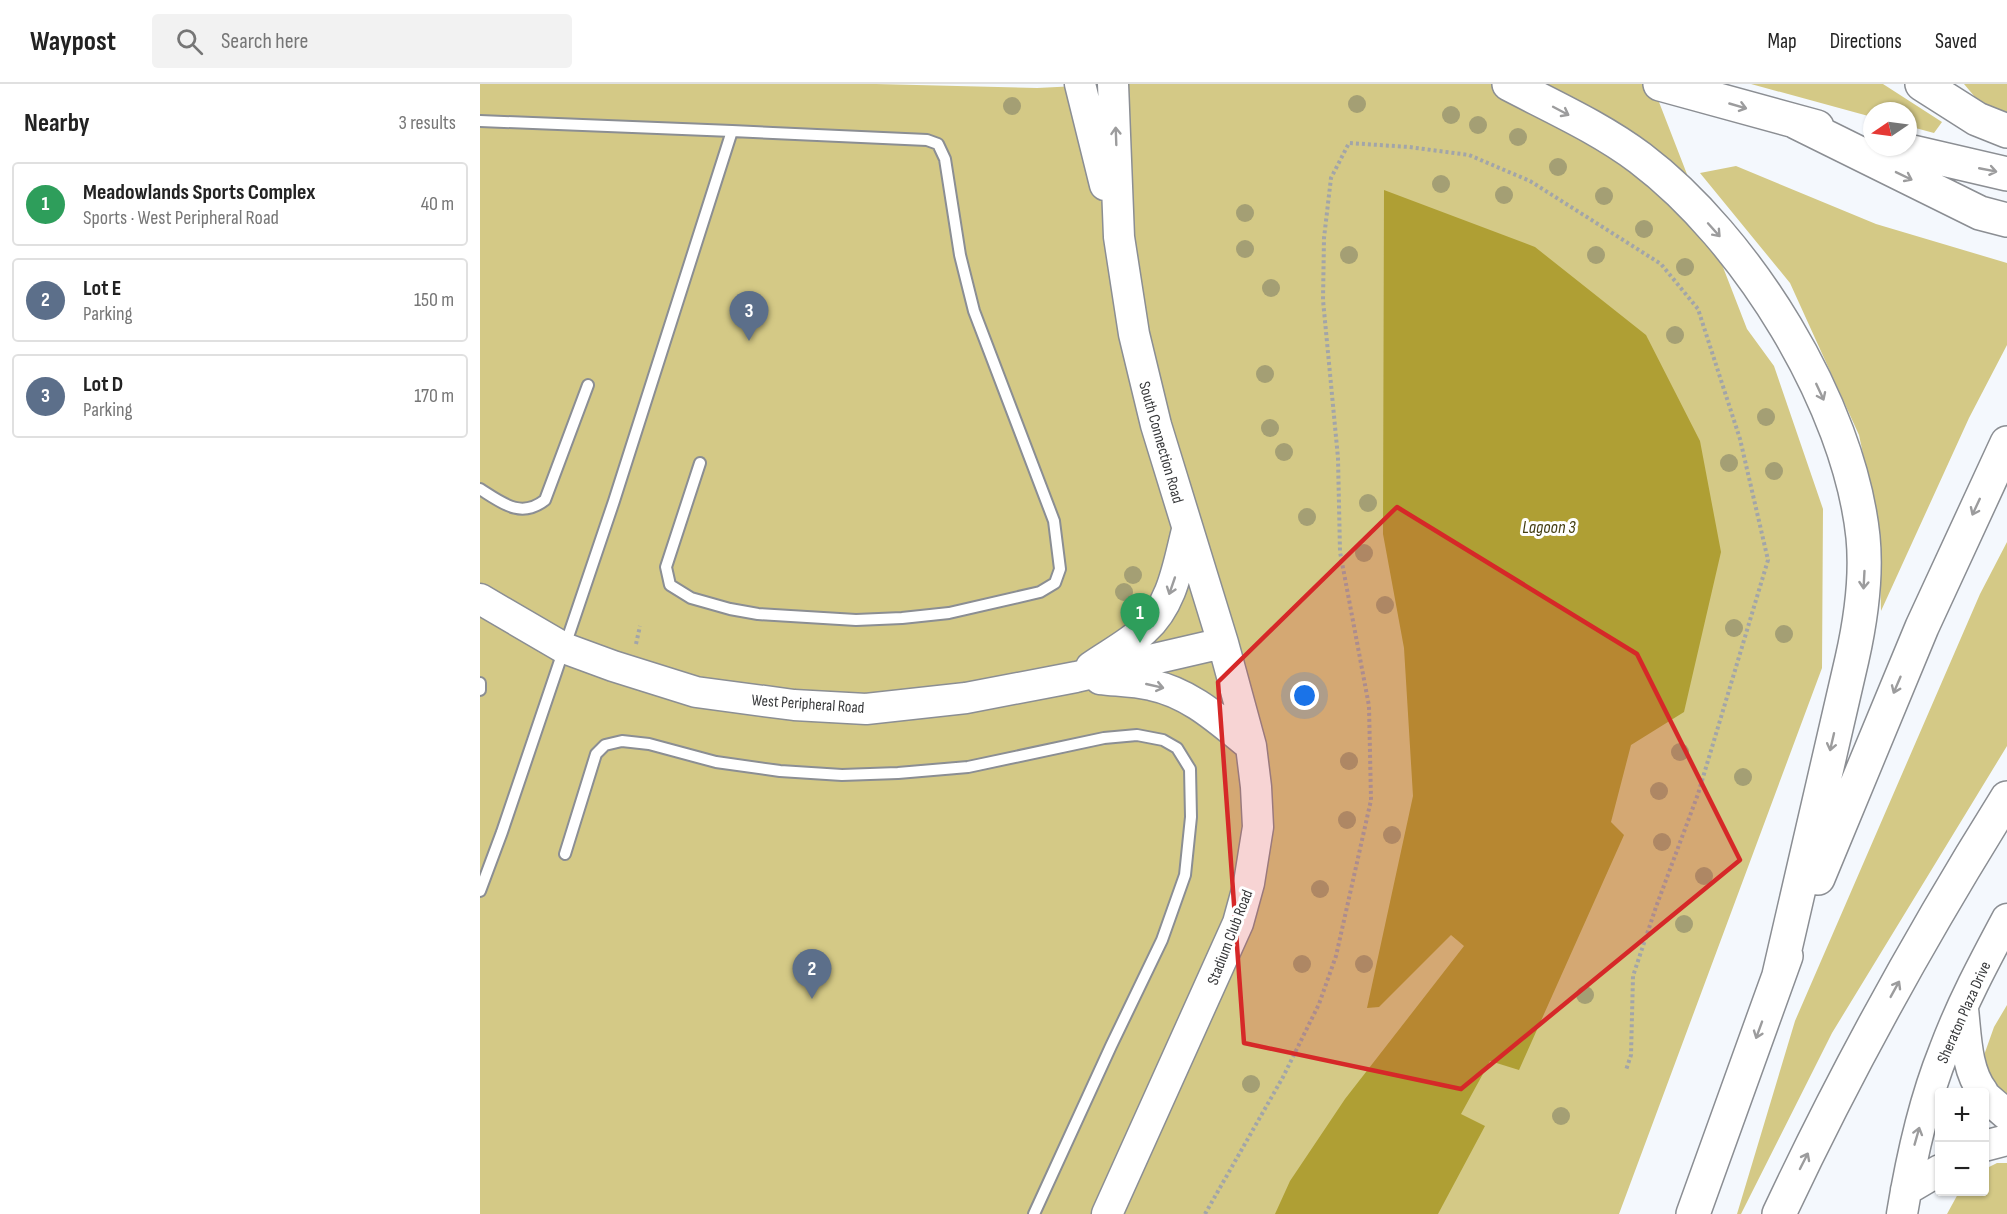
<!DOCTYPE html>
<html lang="en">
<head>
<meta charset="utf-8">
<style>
	:root { --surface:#fff; --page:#f2f2f2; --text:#222; --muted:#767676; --line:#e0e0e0; --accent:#ea580c }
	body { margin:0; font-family:"Sofia Sans Condensed",sans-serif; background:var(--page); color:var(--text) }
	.controls { position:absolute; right:18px; bottom:18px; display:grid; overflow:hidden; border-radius:6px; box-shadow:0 2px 4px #0004 }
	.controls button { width:54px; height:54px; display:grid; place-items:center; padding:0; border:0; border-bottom:2px solid var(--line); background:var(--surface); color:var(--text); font:30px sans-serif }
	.compass { position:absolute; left:1383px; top:18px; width:54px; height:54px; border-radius:50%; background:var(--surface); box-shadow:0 2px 4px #0004; rotate:257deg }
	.you { position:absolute; left:825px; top:612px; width:21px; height:21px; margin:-15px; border:4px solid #fff; border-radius:50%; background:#1a73e8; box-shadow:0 0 0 9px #1a73e833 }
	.badge { display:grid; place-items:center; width:39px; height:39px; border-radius:50%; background:var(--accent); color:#fff; font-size:20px; font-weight:700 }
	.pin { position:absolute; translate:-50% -50px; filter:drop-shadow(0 2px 3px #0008) }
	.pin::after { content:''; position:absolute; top:32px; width:21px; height:18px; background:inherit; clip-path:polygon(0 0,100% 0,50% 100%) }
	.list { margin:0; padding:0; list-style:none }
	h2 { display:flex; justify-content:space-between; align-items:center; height:78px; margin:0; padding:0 24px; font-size:26px }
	h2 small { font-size:20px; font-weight:400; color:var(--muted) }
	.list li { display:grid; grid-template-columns:39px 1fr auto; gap:18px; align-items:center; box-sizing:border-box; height:84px; margin:0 12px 12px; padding:0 12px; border:2px solid var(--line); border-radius:6px }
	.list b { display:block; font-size:22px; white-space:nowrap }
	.list p { margin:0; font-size:20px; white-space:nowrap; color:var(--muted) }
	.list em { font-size:20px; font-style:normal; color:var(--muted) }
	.icon { flex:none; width:33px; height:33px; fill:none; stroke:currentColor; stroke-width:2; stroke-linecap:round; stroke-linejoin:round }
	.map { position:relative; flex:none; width:1527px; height:1130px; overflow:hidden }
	header { display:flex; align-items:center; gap:36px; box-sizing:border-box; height:84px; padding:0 30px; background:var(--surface); border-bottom:2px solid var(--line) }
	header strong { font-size:28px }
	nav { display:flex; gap:33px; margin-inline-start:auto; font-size:21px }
	.search { width:420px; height:54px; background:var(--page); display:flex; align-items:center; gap:15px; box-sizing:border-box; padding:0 21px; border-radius:6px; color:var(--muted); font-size:22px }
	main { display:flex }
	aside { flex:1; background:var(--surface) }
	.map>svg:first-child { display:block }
	.green { fill:#d4c986 }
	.water { fill:#af9f34 }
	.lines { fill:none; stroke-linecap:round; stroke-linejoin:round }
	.lane-casing { stroke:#8b8e93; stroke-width:14 }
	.secondary-casing { stroke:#8b8e93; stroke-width:33 }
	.highway-casing { stroke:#8b8e93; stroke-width:36 }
	.path { stroke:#a2a5a9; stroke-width:4; stroke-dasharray:3 3; stroke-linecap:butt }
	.lane { stroke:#fff; stroke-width:10 }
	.secondary { stroke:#fff; stroke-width:30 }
	.highway { stroke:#fff; stroke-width:33 }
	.tree { fill:#a49f74 }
	.oneway { stroke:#9c9c9d }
	.marked { fill:#d62828; fill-opacity:0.2; stroke:#d62828; stroke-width:4.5; stroke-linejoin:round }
	.labels { text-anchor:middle; stroke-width:6; stroke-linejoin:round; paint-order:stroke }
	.street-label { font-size:16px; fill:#38393b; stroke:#fff }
	.water-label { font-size:18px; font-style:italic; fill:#443e12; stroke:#fff }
</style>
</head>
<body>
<header>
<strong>Waypost</strong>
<div class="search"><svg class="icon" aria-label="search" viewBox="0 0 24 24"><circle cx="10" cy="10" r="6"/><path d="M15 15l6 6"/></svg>Search here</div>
<nav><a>Map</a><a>Directions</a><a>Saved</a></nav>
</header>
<main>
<aside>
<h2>Nearby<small>3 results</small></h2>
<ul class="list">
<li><span class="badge" style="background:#2e9e5b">1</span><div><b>Meadowlands Sports Complex</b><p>Sports · West Peripheral Road</p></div><em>40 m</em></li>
<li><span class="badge" style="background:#5c6f8a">2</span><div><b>Lot E</b><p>Parking</p></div><em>150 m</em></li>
<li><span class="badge" style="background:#5c6f8a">3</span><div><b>Lot D</b><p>Parking</p></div><em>170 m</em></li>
</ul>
</aside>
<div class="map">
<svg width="1527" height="1130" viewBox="0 0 1527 1130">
	<rect width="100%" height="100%" fill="#f4f8fd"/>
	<path class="green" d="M0,0H396L557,4L638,0H1172L1267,245L1294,282L1343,425L1342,584L1139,1130H0Z
		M1271,0H1403L1462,38L1454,49L1428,42V27H1392V33Z
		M1484,0H1527V29L1500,19Z
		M1256,82L1396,140L1527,179V261L1489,334L1401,527L1399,445L1379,351L1310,199L1220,89Z
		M1527,458V662L1352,949L1261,1130H1257L1315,937L1500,510Z
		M1527,921V1010L1516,1003L1503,974L1514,943Z
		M1517,1079H1527V1130H1467L1479,1108H1504L1505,1085Z"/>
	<path class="water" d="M904,106L1055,163L1166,251L1220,357L1241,468L1204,628L1151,661L1131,738L1144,751L1039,986L1010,977L981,1030L1005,1042L958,1130H795L810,1097L865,1015L984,862L971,851L899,923L887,924L933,712L924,564L903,450Z"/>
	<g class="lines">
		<defs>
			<path id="lane" d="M0,37L252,47
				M0,405C22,419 41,435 65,416L108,301
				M0,599V606
				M85,770L116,670L125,661L142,657L169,660L236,678L300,687L362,691L418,689L488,683L624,654L657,651L683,656L697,664L710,685L711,733L705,791L682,856L631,962L554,1130
				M0,807L22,748L134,417L252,47L447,56L458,60L465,75L480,171L494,227L574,437L580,485L575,499L560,508L469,529L422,534L376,536L278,530L250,525L211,514L190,501L186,483L220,379"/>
			<path id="secondary" d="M600,0L625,101
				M0,515L84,564L133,582L216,608L314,621L386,625L486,614L596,593L743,559
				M611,583C628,571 649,560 664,546C693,520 698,481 707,446
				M620,595C637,597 654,597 671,601C711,609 741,638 771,662
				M1483,925C1486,951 1486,986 1503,1008
				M1504,1011L1527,1031
				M1504,1062L1527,1056
				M1426,1106L1460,1086
				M627,1130L758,839L769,799L778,743L776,703L771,662L743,559L676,341L654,250L639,153L633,0
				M1422,1130C1431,1075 1443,1019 1464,967C1481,921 1504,878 1527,835"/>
			<path id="highway" d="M1029,0C1073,23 1120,44 1160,74C1266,154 1369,319 1383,453C1387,494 1381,535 1372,575L1299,891
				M1180,0L1337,43
				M1442,0L1497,35L1527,47
				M1316,38L1500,129L1527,136
				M1411,63L1527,90
				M1338,794L1442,543L1527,359
				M1213,1130L1306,872
				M1299,1130C1366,987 1443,848 1527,714"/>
		</defs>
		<use href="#lane" class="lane-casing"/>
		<use href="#secondary" class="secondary-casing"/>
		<use href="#highway" class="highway-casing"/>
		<path class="path" d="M156,560L160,542
			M725,1130L803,993L839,920L856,872L891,716L889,622L860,468L858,374L843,216L844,154L851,94L869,59L929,63L989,71L1050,97L1181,180L1218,225L1260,355L1288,476L1218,710L1176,823L1153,892L1151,971L1146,986"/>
		<use href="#lane" class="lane"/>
		<use href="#secondary" class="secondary"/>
		<use href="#highway" class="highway"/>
	</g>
	<g class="tree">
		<circle cx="877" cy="20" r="9"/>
		<circle cx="532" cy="22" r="9"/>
		<circle cx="971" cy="31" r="9"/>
		<circle cx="998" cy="41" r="9"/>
		<circle cx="1038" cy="53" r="9"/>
		<circle cx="1078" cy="83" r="9"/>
		<circle cx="961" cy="100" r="9"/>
		<circle cx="1024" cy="111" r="9"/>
		<circle cx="1124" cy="112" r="9"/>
		<circle cx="765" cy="129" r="9"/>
		<circle cx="1164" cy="145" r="9"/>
		<circle cx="765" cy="165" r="9"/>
		<circle cx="869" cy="171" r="9"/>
		<circle cx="1116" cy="171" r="9"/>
		<circle cx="1205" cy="183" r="9"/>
		<circle cx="791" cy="204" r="9"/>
		<circle cx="1195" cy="251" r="9"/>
		<circle cx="785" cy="290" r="9"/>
		<circle cx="1286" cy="333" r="9"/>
		<circle cx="790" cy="344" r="9"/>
		<circle cx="804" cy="368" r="9"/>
		<circle cx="1249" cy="379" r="9"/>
		<circle cx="1294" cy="387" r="9"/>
		<circle cx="888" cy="419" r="9"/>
		<circle cx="827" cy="433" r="9"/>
		<circle cx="884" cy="469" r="9"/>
		<circle cx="653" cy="491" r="9"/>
		<circle cx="644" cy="508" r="9"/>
		<circle cx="905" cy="521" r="9"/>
		<circle cx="1254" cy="544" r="9"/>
		<circle cx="1304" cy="550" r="9"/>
		<circle cx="1200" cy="668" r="9"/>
		<circle cx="869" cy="677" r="9"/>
		<circle cx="1263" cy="693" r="9"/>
		<circle cx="1179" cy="707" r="9"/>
		<circle cx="867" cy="736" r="9"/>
		<circle cx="912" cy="751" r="9"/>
		<circle cx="1182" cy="758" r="9"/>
		<circle cx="1224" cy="792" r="9"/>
		<circle cx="840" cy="805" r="9"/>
		<circle cx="1204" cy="840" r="9"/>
		<circle cx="822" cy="880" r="9"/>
		<circle cx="884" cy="880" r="9"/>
		<circle cx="1105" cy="911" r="9"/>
		<circle cx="771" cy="1000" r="9"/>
		<circle cx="1081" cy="1032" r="9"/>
	</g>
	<defs><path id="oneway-shaft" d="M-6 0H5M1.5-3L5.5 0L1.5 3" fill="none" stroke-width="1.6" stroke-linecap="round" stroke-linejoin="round" transform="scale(1.5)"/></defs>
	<g class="oneway">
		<use href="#oneway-shaft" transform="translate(1258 22) rotate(16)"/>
		<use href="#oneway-shaft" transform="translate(1081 27) rotate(28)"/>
		<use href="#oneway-shaft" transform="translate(636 52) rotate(-92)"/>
		<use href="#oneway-shaft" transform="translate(1508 86) rotate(11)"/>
		<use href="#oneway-shaft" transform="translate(1424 92) rotate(26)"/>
		<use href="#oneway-shaft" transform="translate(1234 146) rotate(48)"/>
		<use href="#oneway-shaft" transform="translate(1340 308) rotate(65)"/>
		<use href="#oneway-shaft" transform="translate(1496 423) rotate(115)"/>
		<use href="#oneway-shaft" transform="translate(1384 496) rotate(93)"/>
		<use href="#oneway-shaft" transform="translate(692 502) rotate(109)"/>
		<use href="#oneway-shaft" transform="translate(1417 601) rotate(113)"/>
		<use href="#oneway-shaft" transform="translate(675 602) rotate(13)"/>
		<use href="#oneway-shaft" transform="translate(1352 658) rotate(103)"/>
		<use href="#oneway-shaft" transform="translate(1415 905) rotate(-61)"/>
		<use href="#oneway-shaft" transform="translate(1279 946) rotate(110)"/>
		<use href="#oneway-shaft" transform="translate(1437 1052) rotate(-74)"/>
		<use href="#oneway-shaft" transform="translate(1324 1077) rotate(-63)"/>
	</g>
	<path class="marked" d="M917,423L1157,570L1260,776L981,1005L764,959L738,598Z"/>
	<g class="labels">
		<g class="street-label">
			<text transform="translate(682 358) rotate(74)" y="6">South Connection Road</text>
			<text transform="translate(328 619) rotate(4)" y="6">West Peripheral Road</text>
			<text transform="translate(749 853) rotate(-69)" y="6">Stadium Club Road</text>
			<text transform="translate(1483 928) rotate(-66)" y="6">Sheraton Plaza Drive</text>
		</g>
		<g class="water-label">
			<text x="1069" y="449">Lagoon 3</text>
		</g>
	</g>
</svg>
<div class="controls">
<button>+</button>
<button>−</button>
</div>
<svg class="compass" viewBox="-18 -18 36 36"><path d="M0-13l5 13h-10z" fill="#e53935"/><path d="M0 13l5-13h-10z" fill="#767676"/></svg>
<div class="you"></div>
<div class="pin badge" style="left:660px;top:559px;background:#2e9e5b">1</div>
<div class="pin badge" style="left:332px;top:915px;background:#5c6f8a">2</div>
<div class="pin badge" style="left:269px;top:257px;background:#5c6f8a">3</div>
</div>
</main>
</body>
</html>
